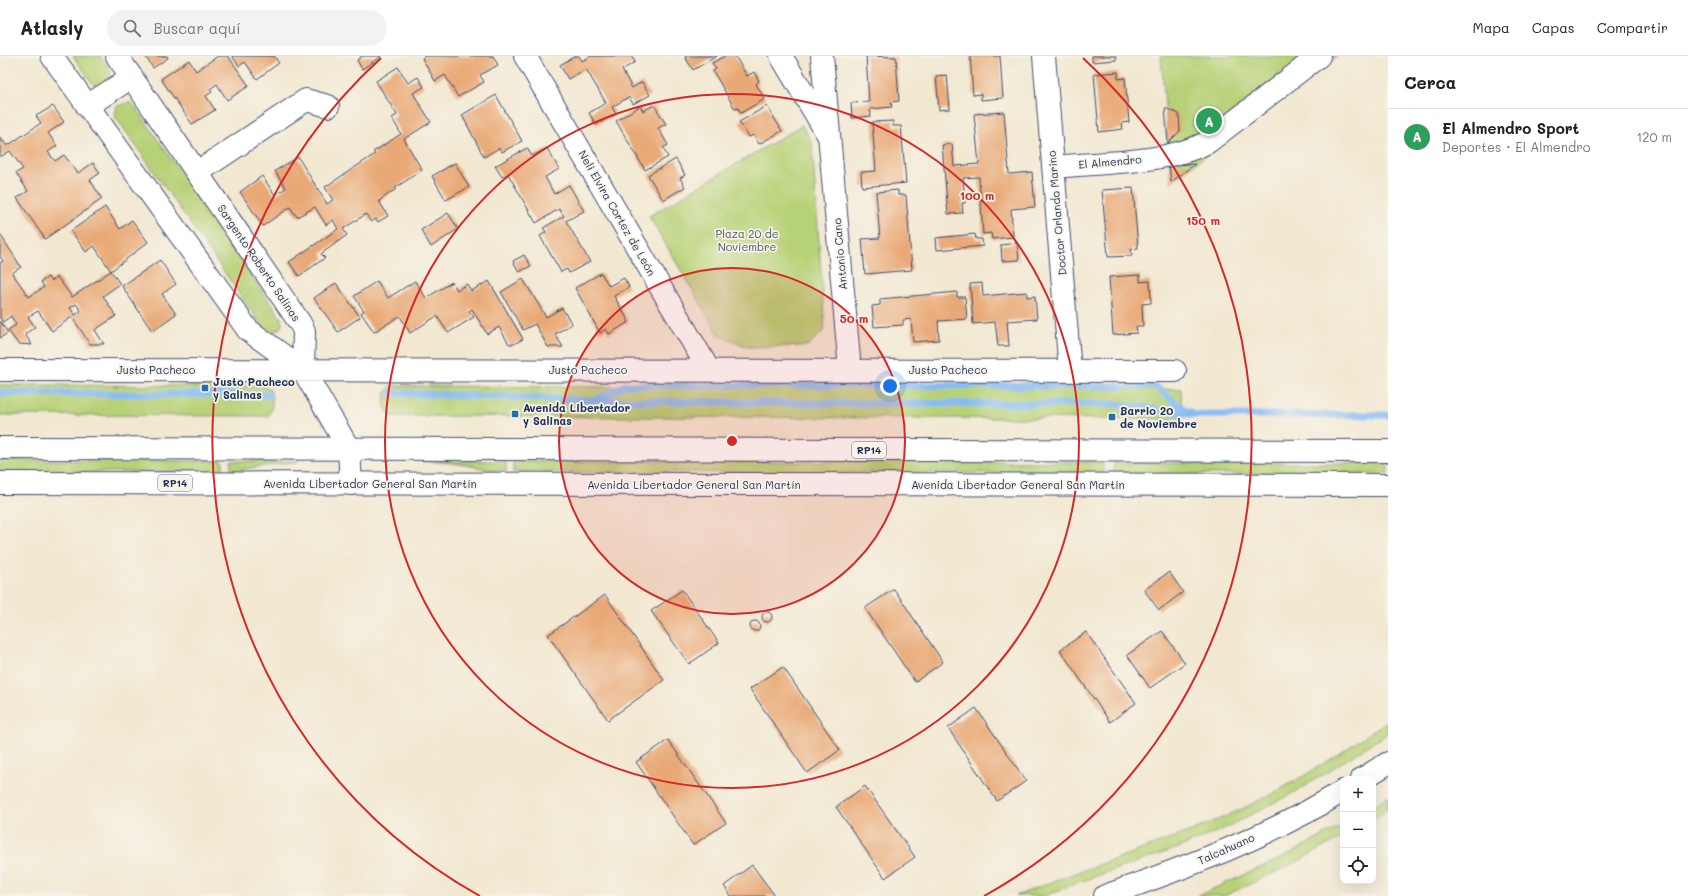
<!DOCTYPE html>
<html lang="es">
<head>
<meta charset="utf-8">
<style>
	:root { --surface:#fff; --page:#f2f2f2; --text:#222; --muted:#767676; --line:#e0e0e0; --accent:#1f6fb2 }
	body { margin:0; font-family:Mali,sans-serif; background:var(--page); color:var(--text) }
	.controls { position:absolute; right:12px; bottom:12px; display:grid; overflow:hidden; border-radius:8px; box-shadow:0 4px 16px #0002 }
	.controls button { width:36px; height:36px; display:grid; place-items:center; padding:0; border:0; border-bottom:1px solid var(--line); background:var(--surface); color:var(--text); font:20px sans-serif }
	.you { position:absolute; left:890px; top:330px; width:14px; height:14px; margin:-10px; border:3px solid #fff; border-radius:50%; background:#1a73e8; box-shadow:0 0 0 6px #1a73e833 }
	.badge { display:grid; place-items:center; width:26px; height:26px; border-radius:50%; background:var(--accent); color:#fff; font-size:13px; font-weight:700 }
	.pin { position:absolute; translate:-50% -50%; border:2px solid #fff; box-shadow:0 1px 4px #0006 }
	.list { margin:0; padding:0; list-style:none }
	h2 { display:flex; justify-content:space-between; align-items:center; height:52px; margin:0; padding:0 16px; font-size:17px }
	h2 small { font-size:13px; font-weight:400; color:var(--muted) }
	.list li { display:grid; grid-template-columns:26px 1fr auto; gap:12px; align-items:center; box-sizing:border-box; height:56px; padding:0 16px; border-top:1px solid var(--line) }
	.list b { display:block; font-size:15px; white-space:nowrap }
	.list p { margin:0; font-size:13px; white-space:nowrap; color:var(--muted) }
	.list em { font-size:13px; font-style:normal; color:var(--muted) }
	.icon { flex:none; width:22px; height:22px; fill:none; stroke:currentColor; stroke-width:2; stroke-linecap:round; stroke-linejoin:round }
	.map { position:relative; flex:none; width:1388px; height:840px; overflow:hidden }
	header { display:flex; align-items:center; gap:24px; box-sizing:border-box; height:56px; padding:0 20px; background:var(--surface); border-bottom:1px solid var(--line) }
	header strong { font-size:19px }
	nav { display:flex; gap:22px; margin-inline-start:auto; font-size:14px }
	.search { width:280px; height:36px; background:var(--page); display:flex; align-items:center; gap:10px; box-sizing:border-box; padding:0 14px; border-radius:22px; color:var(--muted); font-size:15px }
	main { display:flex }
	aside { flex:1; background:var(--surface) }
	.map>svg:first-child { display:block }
	.green { fill:#b7d177; stroke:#69806a }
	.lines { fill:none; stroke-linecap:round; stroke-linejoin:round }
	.stream { stroke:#86bbf5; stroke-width:7 }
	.building { fill:#e9a976; fill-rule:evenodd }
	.minor-casing { stroke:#3b4b6f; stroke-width:24 }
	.major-casing { stroke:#3b4b6f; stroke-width:24 }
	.minor { stroke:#fff; stroke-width:22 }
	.major { stroke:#fff; stroke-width:22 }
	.ring { fill:none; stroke:#d62828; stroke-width:2 }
	.poi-dot { fill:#1f6fb2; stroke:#f7f3e8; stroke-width:1.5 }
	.labels { text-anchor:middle; stroke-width:3.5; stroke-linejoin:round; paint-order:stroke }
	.shield { fill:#f7f3e8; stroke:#5d6a87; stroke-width:1 }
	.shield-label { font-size:10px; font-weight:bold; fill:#1b2f5e }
	.street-label { font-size:11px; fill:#1b2f5e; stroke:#f7f3e8 }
	.park-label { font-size:11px; fill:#425864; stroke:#f7f3e8 }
	.poi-label { font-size:11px; font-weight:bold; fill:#1b2f5e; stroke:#f7f3e8; text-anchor:start }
	.centre { fill:#d62828; stroke:#f7f3e8; stroke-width:2 }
	.ring-label { font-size:12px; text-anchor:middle; font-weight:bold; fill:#d62828; stroke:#f7f3e8; stroke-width:3.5; stroke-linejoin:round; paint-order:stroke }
</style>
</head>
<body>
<header>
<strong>Atlasly</strong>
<div class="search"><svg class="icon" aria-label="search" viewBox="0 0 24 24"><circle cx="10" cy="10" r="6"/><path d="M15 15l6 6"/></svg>Buscar aquí</div>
<nav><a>Mapa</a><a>Capas</a><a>Compartir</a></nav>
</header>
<main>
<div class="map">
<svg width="1388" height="840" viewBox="0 0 1388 840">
	<rect width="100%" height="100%" fill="#f7f3e8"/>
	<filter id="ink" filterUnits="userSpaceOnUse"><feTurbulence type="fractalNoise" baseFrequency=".025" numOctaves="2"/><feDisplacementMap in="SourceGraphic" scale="8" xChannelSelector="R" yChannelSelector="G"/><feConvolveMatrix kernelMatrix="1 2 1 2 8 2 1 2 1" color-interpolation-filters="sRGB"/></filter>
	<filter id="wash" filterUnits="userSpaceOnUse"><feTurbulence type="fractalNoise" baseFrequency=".012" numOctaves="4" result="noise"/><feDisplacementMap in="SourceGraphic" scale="16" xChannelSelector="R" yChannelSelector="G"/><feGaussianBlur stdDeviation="0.9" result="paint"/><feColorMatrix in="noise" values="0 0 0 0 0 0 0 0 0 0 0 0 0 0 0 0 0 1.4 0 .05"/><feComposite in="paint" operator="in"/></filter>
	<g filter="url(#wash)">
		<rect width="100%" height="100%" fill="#f2e8d1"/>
		<path class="green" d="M73,0H100L111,15L109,23L100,29H94Z
			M1161,0H1337L1171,126Z
			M129,46L134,49L281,262L282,269L278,274L269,276L262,270L115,60L117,50Z
			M802,69L812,87L825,274L807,290L748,291L719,279L649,160Z
			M0,329L262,330L270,333C273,340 273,354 268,360L0,359Z
			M392,330L1181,333L1182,363L391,360C382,352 382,336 392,330Z
			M0,404L223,405V416H0Z
			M231,405H299L231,415Z
			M421,405H506V416L453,407Z
			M513,405L1103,406V417L513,416Z
			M1114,407H1388V418H1113Z
			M1388,664V677L1299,734L1221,774L1178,792L1074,828L1044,840H1016C1081,813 1150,793 1215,765C1277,739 1334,703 1388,664Z
			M1388,740V753L1373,763V750Z
			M1343,769V781L1285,812L1224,840H1197L1280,803Z"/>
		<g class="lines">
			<path class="stream" d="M0,337L269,339
				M391,337L588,344L783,347L1116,348L1198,359H1388
				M595,344L626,329L1155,330L1186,355L1190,356"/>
		</g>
		<g id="blocks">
			<path class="building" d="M145,0H167L168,2L153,12Z
				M218,0H228L249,30L227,44L217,28L210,33L212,36L206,40L215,54L192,68L161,23L189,4L196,15Z
				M232,0H274L279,7L257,23L245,6L239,10Z
				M362,0H380L381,1L362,13L357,4Z
				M425,0H493L498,9L480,19L484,26L458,41L445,19L435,25L422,2Z
				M575,0H579L582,5L591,0H631L635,6L622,14L632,32L642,26L650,39L633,48L629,41L612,51L616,58L596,69L589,57L606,47L586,13L568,23L560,9Z
				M686,0H717L693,14L685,1Z
				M725,0H735L747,20L754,16L759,25L756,28L765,43L741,57L738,52L735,53L713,15L716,13L712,7Z
				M866,0L896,1L899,45L891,46L892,51L870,53L871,60L852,62L851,47L869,46Z
				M970,0H1000L1003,42L981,44V38L973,39Z
				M1092,0H1116V4L1092,6Z
				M398,11L408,27L418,21L424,31L413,37L431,66L404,83L422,114L395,132L396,133L379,145L388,160L378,166L376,163L371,166L366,158L343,173L347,179L321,198L325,202L299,220L289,206L338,173L333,164L326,169L315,151L297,161L290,151L263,170L240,136L262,120L275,139L286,132L275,115L298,101L327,148L333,144L325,131L375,98L373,96L401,78L392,62L397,59L376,25Z
				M1118,16V23L1125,22L1129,66L1122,67L1123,73L1099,76L1094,18Z
				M947,19L950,53L939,54L936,20Z
				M496,39L522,85L502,96L499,92L484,101L462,59Z
				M654,49L666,68L658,72L668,89L663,92L668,101L645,114L616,65L640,50L643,55Z
				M53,50L64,66L48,77L57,90L48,96L55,105L64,99L78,117L93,107L100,117L90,124L102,143L45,183L17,142L28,135L16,117L23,113L10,95L0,101V81L7,90L41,67L36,60Z
				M767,50L782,75L759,88L754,79L749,81L739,66Z
				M1165,52L1179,58L1180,75L1168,87Z
				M1004,56L1009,118L1032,116L1035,151L1011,153L1013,181L992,183L991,177L983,178L979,121L963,122L965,147H962L963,157L948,158L942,89L952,88L954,110L979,108L974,58Z
				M893,65V70H901L906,127L862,131L861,116L876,115L872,66Z
				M527,92L532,100L547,92L559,113L545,121L554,138L569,129L584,155L566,165L590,206L569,217L567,213L561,216L540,180L546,176L543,172L564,160L559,153L536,167L508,118L502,121L495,110Z
				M676,103L685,119L680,122L685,131L663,144L648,119Z
				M455,107L469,131L446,144L432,120Z
				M1195,108L1171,126L1169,109Z
				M1133,132L1138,192L1131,193L1132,200L1108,201L1102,134Z
				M898,134V139H906L912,214L865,218L862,183L880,182L876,136Z
				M105,151L120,173L132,164L148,186L111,215L94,190L86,196L71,175Z
				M448,157L458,173L431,191L421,174Z
				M0,178L21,211L12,217L29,241L44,231L41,226L48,221L51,225L57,221L72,241L111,215L120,228L103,240L116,260L95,274L104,288H90L72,261L52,275L38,255L28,261L35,271L25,278L32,289L18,288L8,274L16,269L11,260L3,266L0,262V207L3,205L0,200ZM76,248L81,255L75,259L70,252Z
				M975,178L976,183H982L983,190L937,194L936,182Z
				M1017,187L1019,204L1002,205L1001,189Z
				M524,199L531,210L519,216L513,205Z
				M160,204L176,228L162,238L176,258L152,275L122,230Z
				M601,217L609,230L624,222L629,231L614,240L629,266L609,278L606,273L600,277L575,232Z
				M1140,219V226L1150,225L1151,247L1142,248L1143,270H1136L1137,277L1113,279L1109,221Z
				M523,223L546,261L562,252L572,268L555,278L563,291H548L535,268L523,274L501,236Z
				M377,225L388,242L415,225L426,242L452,226L457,234L467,228L471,235L489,225L523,283L514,288H509L499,271L487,278L472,253L469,255L474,261L448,277L437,260L410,277L400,260L374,276L361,257L364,255L354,240Z
				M336,227L360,261L338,276L314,242Z
				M982,227L983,240L1027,236V241L1035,240L1037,263L1007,265L1009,290H998L995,266L973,268L970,228Z
				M957,236V241H965L967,263L938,265L939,284L913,286L911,263L903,264V269L874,271L872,250L880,249V243Z
				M0,265L8,277L0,282Z
				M1169,516L1183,536L1159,554L1144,534Z
				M894,533L943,606L915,626L865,552Z
				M682,534L719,587L689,608L651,555Z
				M605,539L664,624L608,664L548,579Z
				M762 561a5 5 0 1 1 10 0a5 5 0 1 1-10 0Z
				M750 570a5 5 0 1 1 10 0a5 5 0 1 1-10 0Z
				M1162,575L1185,607L1150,632L1127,599Z
				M1086,576L1136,647L1110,666L1060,594Z
				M783,611L840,694L807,717L750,633Z
				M976,652L1026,725L997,745L948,672Z
				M668,684L726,767L693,789L636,706Z
				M865,730L915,801L885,822L836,751Z
				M752,809L775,840H731L724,830Z"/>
		</g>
	</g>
	<g filter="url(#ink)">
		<use href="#blocks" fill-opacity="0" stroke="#3b4b6f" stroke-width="1"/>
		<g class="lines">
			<defs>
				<path id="minor" d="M52,0L248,274L303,314L349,393L351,428
					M117,0L300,267L304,275L303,314
					M525,0L709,314
					M781,0L827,77
					M822,0L850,314
					M1044,0L1070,315
					M87,50L132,21
					M1053,111C1101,106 1166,108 1208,86L1319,0
					M198,116L306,44L328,50
					M0,314L1175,315
					M1362,723L1388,707
					M1105,840C1186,811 1269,781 1343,735"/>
				<path id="major" d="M0,392L1388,395
					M0,427L1388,429"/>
			</defs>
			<use href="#minor" class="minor-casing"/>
			<use href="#major" class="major-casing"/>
			<use href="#minor" class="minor"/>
			<use href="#major" class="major"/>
		</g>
	</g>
	<circle cx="732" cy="385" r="173" fill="#d62828" fill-opacity=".12"/>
	<g class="ring">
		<circle cx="732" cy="385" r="173"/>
		<circle cx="732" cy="385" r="347"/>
		<path d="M480 840A520 520 0 0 1 381 2M1083 2A520 520 0 0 1 984 840"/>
	</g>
	<g class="poi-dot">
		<rect x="201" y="328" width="8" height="8" rx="2"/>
		<rect x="511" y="354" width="8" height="8" rx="2"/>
		<rect x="1108" y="357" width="8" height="8" rx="2"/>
	</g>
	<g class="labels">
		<g class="shield">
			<rect x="852" y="386" width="34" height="16" rx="3"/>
			<rect x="158" y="419" width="34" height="16" rx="3"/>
		</g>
		<g class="shield-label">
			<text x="869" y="398">RP14</text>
			<text x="175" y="431">RP14</text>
		</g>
		<g class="street-label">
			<text transform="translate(1110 106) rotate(-5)" y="4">El Almendro</text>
			<text transform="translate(617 157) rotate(60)" y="4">Neli Elvira Cortez de León</text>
			<text transform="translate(1057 157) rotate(-95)" y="4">Doctor Orlando Marino</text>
			<text transform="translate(840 198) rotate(-95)" y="4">Antonio Cano</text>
			<text transform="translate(259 207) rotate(56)" y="4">Sargento Roberto Salinas</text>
			<text x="156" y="318">Justo Pacheco</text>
			<text x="588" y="318">Justo Pacheco</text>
			<text x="948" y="318">Justo Pacheco</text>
			<text x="370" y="432">Avenida Libertador General San Martín</text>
			<text x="694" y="433">Avenida Libertador General San Martín</text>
			<text x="1018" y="433">Avenida Libertador General San Martín</text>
			<text transform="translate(1226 793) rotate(-24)" y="4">Talcahuano</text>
		</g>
		<g class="park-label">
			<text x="747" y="182">Plaza 20 de<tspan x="747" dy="13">Noviembre</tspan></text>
		</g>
		<g class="poi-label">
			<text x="213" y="330">Justo Pacheco<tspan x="213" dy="13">y Salinas</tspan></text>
			<text x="523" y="356">Avenida Libertador<tspan x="523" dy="13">y Salinas</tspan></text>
			<text x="1120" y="359">Barrio 20<tspan x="1120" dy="13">de Noviembre</tspan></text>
		</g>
	</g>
	<circle cx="732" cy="385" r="6" class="centre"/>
	<g class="ring-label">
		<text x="977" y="144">100 m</text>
		<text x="1203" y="169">150 m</text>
		<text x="854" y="267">50 m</text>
	</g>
</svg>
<div class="controls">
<button>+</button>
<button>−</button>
<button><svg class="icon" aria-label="locate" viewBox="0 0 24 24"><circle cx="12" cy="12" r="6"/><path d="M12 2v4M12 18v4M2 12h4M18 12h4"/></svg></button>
</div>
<div class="you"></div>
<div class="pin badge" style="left:1209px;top:65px;background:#2e9e5b">A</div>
</div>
<aside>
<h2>Cerca<small></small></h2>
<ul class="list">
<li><span class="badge" style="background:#2e9e5b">A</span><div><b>El Almendro Sport</b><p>Deportes · El Almendro</p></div><em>120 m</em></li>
</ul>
</aside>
</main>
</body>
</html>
